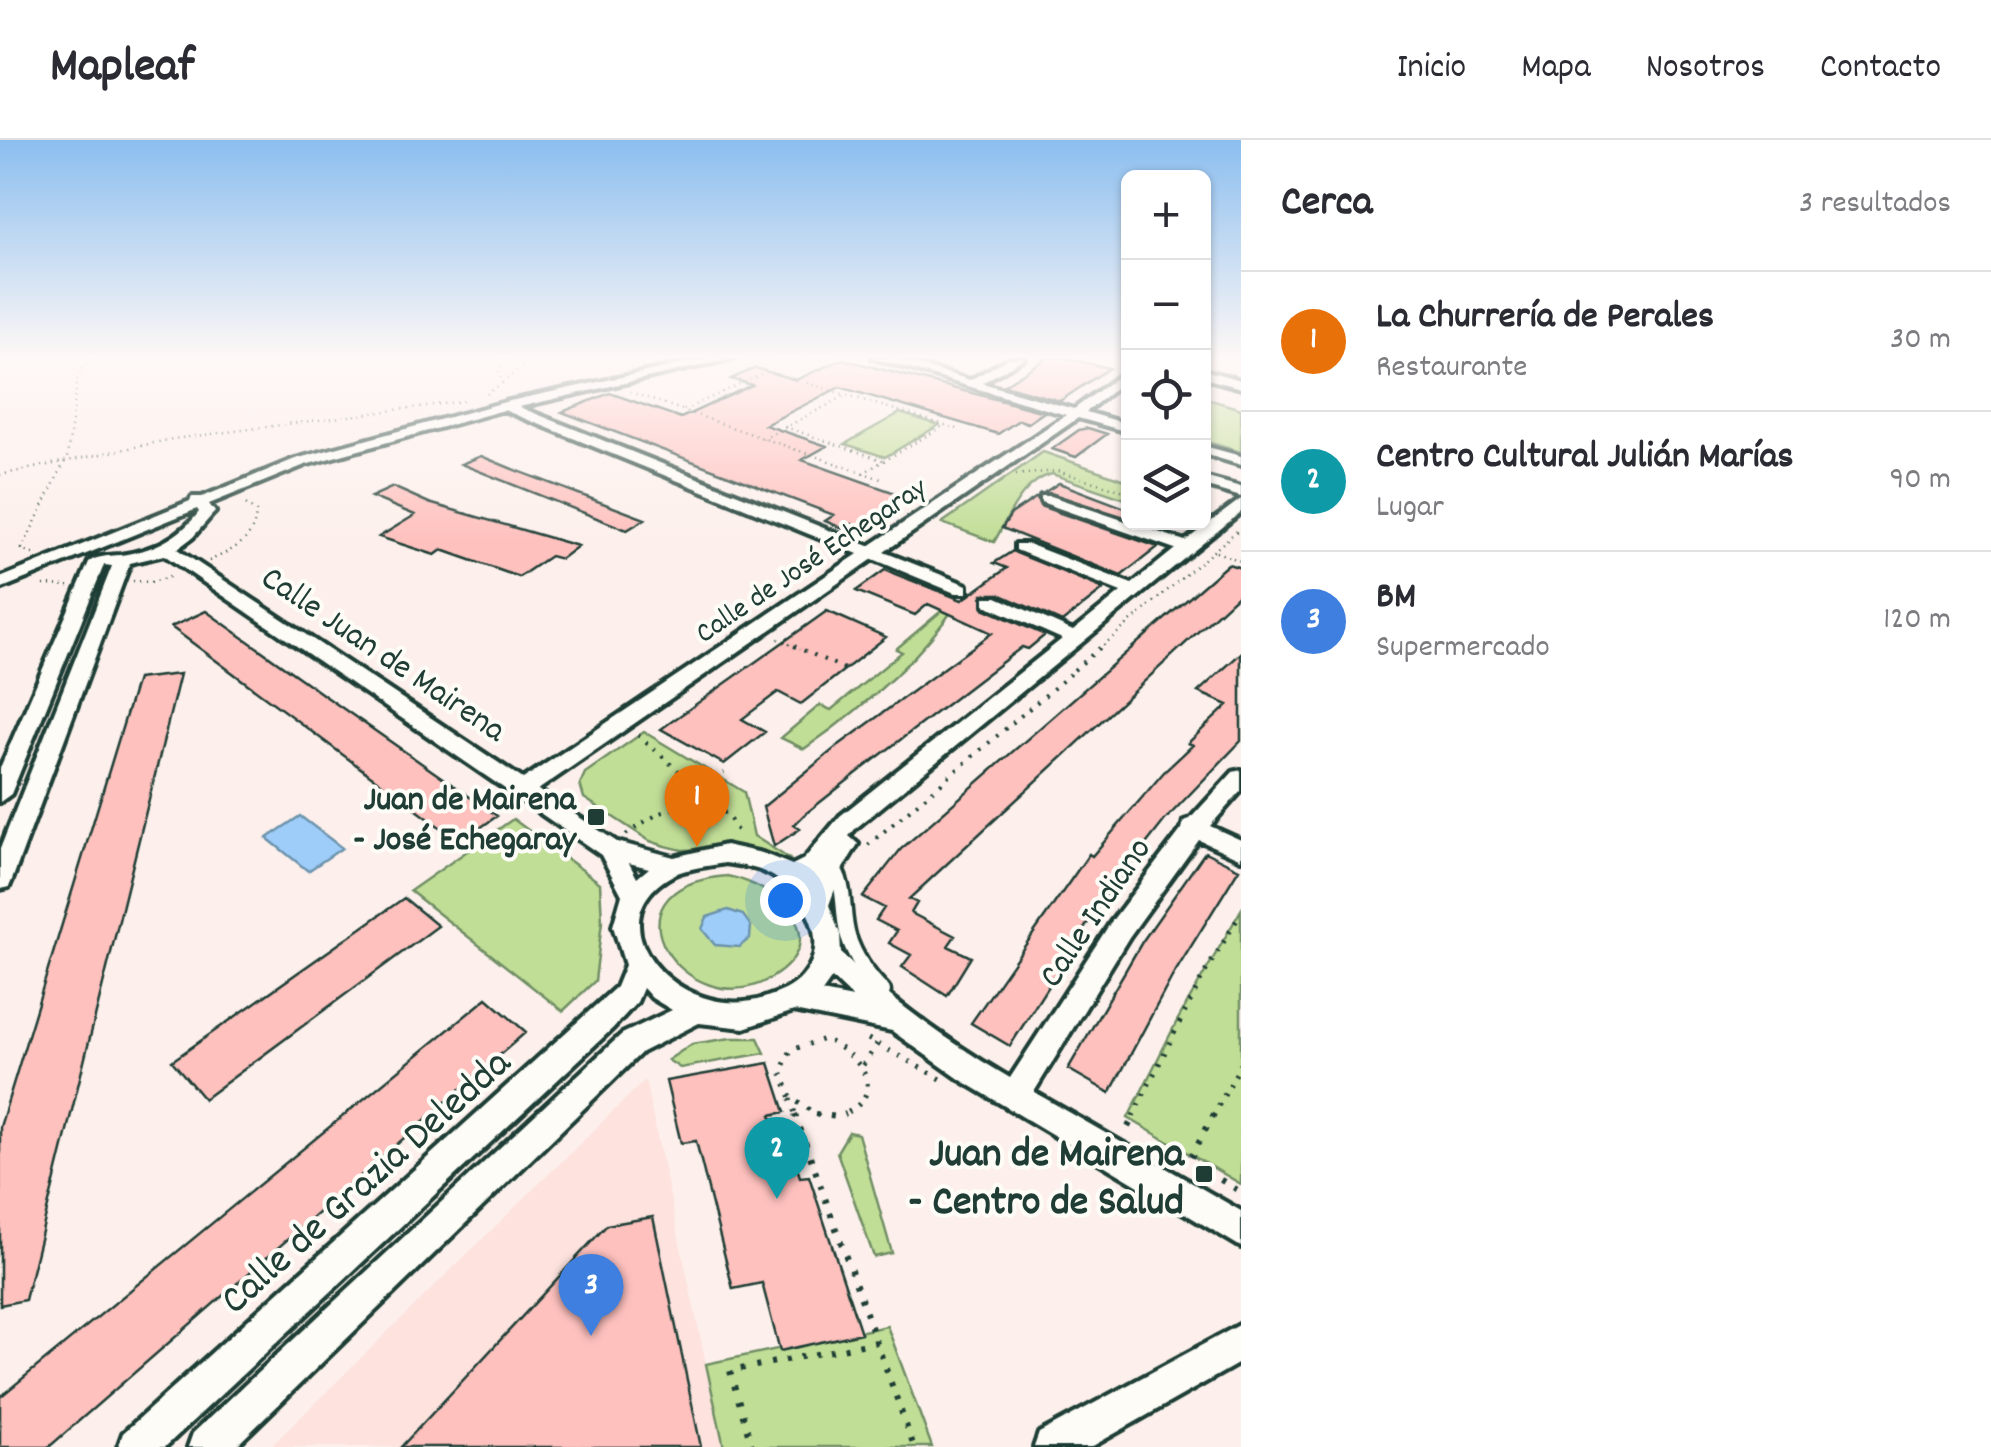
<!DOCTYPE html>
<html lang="es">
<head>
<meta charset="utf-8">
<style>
	:root { --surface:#fff; --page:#f2f2f3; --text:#2b2b33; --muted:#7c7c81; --line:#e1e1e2; --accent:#1a73e8 }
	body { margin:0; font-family:Dekko,sans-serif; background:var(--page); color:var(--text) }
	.controls { position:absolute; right:30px; top:30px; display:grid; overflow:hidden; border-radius:15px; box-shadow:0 2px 8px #0004 }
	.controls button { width:90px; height:90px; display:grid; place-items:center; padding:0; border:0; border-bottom:2px solid var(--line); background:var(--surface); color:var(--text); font:50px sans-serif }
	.you { position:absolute; left:785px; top:760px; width:35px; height:35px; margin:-25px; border:8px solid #fff; border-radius:50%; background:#1a73e8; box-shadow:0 0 0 15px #1a73e833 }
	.badge { display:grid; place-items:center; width:65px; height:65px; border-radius:50%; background:var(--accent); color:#fff; font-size:32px; font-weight:700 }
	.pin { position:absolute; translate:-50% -82px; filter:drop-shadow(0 2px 5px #0008) }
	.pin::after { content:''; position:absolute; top:52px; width:35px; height:30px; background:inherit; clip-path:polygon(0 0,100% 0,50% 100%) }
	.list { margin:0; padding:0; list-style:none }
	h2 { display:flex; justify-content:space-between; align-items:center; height:130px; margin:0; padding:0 40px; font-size:42px }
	h2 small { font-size:32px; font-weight:400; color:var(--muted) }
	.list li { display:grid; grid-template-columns:65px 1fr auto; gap:30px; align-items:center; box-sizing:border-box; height:140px; padding:0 40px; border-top:2px solid var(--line) }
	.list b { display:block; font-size:38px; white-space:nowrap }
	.list p { margin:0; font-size:32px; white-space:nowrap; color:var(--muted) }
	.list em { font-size:32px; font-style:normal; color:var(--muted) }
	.icon { flex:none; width:55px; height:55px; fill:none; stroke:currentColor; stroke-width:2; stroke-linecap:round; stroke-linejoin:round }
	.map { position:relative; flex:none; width:1241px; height:1307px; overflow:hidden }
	header { display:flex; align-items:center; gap:60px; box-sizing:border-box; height:140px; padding:0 50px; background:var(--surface); border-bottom:2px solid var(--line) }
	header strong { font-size:48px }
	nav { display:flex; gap:55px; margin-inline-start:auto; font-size:35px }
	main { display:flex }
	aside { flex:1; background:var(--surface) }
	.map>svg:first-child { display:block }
	.built { fill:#fde2de }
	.green { fill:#c1de96; stroke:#708e65; stroke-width:2.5 }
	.water { fill:#9fcdfa; stroke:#6c93ab; stroke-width:2.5 }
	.building { fill:#fec1be; stroke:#1f3d34; stroke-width:2.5 }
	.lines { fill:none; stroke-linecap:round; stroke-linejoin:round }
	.lane-casing { stroke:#1f3d34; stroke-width:21 }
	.street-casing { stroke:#1f3d34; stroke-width:8 }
	.path-far3 { stroke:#1f3d34; stroke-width:2.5; stroke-dasharray:1 5; stroke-linecap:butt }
	.path-far2 { stroke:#1f3d34; stroke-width:4; stroke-dasharray:2.5 8; stroke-linecap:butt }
	.path-far1 { stroke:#1f3d34; stroke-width:5; stroke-dasharray:2.5 9; stroke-linecap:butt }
	.path { stroke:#1f3d34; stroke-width:6; stroke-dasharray:4 11; stroke-linecap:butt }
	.lane { stroke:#fdfcf7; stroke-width:14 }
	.street { fill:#fdfcf7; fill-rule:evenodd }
	.poi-dot { fill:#1f3d34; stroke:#fdfcf7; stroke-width:4 }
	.labels { text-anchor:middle; stroke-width:8; stroke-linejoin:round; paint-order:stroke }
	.far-street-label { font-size:30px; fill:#1f3d34; stroke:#fdfcf7 }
	.street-label { font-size:35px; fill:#1f3d34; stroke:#fdfcf7 }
	.poi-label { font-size:35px; font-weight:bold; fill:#1f3d34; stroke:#fdfcf7; text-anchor:end }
	.near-poi-label { font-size:42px; font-weight:bold; fill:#1f3d34; stroke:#fdfcf7; text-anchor:end }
	.near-street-label { font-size:42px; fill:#1f3d34; stroke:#fdfcf7 }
</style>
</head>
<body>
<header>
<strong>Mapleaf</strong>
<nav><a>Inicio</a><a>Mapa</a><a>Nosotros</a><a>Contacto</a></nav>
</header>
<main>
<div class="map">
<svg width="1241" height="1307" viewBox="0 0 1241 1307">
	<rect width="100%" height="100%" fill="#fdf0ec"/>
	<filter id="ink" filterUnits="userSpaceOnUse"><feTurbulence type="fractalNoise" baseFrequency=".01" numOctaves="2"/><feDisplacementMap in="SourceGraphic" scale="20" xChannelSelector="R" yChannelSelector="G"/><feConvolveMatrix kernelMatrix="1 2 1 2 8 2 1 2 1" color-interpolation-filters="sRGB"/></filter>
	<g filter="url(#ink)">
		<path class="built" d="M645,940L724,1307H270Z"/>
		<path class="green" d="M1204,258L1241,269V312L1204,301Z
			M900,273L939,285L885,317L845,304Z
			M1043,312L1128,341V360L1052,334C1021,342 1009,377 994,402L942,383Z
			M952,462H958C920,520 860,570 804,609L781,598L820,565L831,570L902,512L896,509Z
			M644,592L744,652L754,696L791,720L737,708L682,710L665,706L650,701L584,658L580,644L585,633Z
			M513,679L600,743L602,781L595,841L563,871L410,751Z
			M727,736C779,746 836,798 771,838C687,888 590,747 727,736Z
			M1241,770V1044L1128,978L1177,881Z
			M731,898H758L765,913L680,928L668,920L692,904Z
			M849,992L858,994L892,1113L874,1117L837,1012Z
			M887,1186L932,1307H724L706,1224Z"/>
		<path class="water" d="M300,676L342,708L308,731L267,698Z
			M728,770L743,775L751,786L750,798L739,807L715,805L702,789L707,777Z"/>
		<path class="building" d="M1047,218H1065L1109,228L1060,261L1004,245Z
			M842,219L1044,272L1028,283L1019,280L998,294L840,247L765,285L827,306L802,320L904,356L858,386L852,384L844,389L825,381L834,375L562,272L610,253L681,278L752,245L731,239L755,228L796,240Z
			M1088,288L1107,294L1076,317L1052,309L1079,290Z
			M481,316L510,328L645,379L627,390L461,324Z
			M1059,343L1128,369V378L1045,352Z
			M393,347L429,363L578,406L561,419L550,416L519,437L442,410L435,415L379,397L415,375L371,357Z
			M1037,357L1040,366L1158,407L1121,436L1002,388L1011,374Z
			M1013,411L1104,449L1062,482L999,454H982L983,468L1045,495L1028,509L1022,507L866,626L804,675L794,685L800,689L774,706L763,667L839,605L992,493L928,464L915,475L856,451L885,430L962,460L1007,428L994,423Z
			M1228,424L1241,428V452L909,759L917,763L911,773L955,796L948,806L971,817L947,856L902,827L911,815L889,803L897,791L876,780L884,768L863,757L901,709Z
			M206,471L328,558L497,676L460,702L171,487Z
			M827,471L886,497L801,564L778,552L742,579L765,592L724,624L661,589Z
			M1241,513V601L1165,680L1103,759L1010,906L971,883L1089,714L1092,716L1164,632L1193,605L1188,603L1228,565L1198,552Z
			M180,534L25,1160L0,1165V987L137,539Z
			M1205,712L1239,729L1172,837L1110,953L1068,929L1142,802Z
			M404,758L438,786L204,959L172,921Z
			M487,858L526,892L49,1307H0V1257Z
			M769,923L785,972L771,975L786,1023L795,1021L800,1037L809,1036L861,1193L780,1211L762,1143L733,1149L696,1001L681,1003L666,941Z
			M653,1077L701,1307H401L607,1085Z"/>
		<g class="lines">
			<defs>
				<path id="lane" d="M831,726C847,742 841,774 848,796C855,818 867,835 883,851"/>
				<path id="street" d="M710,218H734L519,267L869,406L1066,275L873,218H893L970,240L1009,218H1024L982,243L1074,269L1128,229V238L1086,272L1128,284V292L1078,278L884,412L967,445V453H955L873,419L538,650L617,702L674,717L725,705L762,713L792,725L804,719L840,676L1062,499L985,465V457H997L1073,491L1121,452L1016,410V404H1028L1132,444L1175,409L1041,362V356H1051L1185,401L1241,359V372L856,688L849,696L858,704L842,730L829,765L840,794L841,813C893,862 949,902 1010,938L1111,782L1182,689L1184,681L1190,679L1233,632L1241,630V651L1210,686L1241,700V719L1199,700L1129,797L1034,952L1241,1071V1107L961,940L892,891L794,871L744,888L699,883L642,912L235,1307H188L193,1293L622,894L672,870L652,858L643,848L637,862L613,888L165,1307H118L123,1293L616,847L625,825L613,786L622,755L601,715L164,415L130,423L12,740L9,747L0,749V709L112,426L104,425L11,654L0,662V628L89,422C97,416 108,416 120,415C152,411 179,398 199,372L197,369L0,449V438L190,361L192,357H202L295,319L505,262ZM504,270L858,414L523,639L177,409L193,397L212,375L215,372L209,364L305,325ZM629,723L649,728L637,738ZM725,723C740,725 755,727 769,734C803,752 833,801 803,836C793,848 779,853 764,858C679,885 588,781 673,735C687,728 709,726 725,723ZM832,838L853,858L822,852Z
					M1204,230L1241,240V248L1204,238Z
					M1204,306L1241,316V325L1204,314Z
					M1204,337L1241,347V357L1204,346Z
					M1241,1184V1222L1091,1307H1034L1039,1293Z"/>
			</defs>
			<use href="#lane" class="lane-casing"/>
			<use href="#street" class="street-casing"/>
			<path class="path-far3" d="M774,218L804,222L829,218
				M502,243L533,218
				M807,243L961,290
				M630,252L881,339
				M487,254L502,243L499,232L503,218
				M684,270L770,230
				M785,287L885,321
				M763,299L847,255
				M863,333L945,285
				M0,335L173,299L464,261
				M1016,335L1057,331L1128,352
				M1216,412L1241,421
				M33,414L22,409L67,317L78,236L88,218
				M209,421C232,410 255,401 256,372L243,362
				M133,441L152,442L173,436
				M44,445L69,446
				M778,499L800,509
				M1099,509L1238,390"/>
			<path class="path-far2" d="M794,506L851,532
				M1074,530L1102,506
				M638,595L709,658L707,666
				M709,658L713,640L724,632
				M626,695C660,669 684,659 726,673L741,697
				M868,705L1075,530"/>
			<path class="path-far1" d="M868,899L941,939
				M863,925L877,904
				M790,959L796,976
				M819,976L791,958L781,931L791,910L824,899C859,915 892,952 841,976
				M1133,976L1203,836L1241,773
				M1213,976L1241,924"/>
			<path class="path" d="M795,974L914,1307
				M815,974L838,977L846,974
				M1214,974L1189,1021L1241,1052
				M1128,987L1135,974
				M752,1307L730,1231L877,1202"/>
			<use href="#lane" class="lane"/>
			<use href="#street" class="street"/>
		</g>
	</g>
	<linearGradient id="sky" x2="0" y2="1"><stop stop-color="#8bbeef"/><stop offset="0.54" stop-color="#fef8f6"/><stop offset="1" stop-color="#fef8f6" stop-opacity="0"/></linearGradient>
	<rect width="1241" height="401" fill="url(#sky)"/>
	<g class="poi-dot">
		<rect x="586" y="667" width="20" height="20" rx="5"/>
		<rect x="1194" y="1024" width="20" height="20" rx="5"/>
	</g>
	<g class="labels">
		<g class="far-street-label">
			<text transform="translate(810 419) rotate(-34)" y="10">Calle de José Echegaray</text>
		</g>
		<g class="street-label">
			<text transform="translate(385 512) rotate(34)" y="12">Calle Juan de Mairena</text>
			<text transform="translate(1093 771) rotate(-56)" y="12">Calle Indiano</text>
		</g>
		<g class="poi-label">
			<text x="576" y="669">Juan de Mairena<tspan x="576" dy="40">- José Echegaray</tspan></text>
		</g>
		<g class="near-poi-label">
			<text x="1184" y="1025">Juan de Mairena<tspan x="1184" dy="48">- Centro de Salud</tspan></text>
		</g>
		<g class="near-street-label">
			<text transform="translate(363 1039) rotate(-42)" y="15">Calle de Grazia Deledda</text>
		</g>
	</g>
</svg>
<div class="controls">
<button>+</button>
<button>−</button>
<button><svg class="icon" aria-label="locate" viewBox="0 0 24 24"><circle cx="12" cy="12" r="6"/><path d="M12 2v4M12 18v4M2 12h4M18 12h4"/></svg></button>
<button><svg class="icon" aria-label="layers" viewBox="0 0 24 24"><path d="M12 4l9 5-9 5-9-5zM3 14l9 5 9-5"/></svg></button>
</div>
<div class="you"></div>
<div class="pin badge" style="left:697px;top:707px;background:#e8710a">1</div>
<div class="pin badge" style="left:777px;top:1059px;background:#0f9aa8">2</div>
<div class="pin badge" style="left:591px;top:1196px;background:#3f7fe0">3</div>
</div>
<aside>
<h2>Cerca<small>3 resultados</small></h2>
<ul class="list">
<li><span class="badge" style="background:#e8710a">1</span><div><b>La Churrería de Perales</b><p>Restaurante</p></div><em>30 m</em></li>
<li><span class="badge" style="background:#0f9aa8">2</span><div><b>Centro Cultural Julián Marías</b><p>Lugar</p></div><em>90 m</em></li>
<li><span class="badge" style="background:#3f7fe0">3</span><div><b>BM</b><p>Supermercado</p></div><em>120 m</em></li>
</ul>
</aside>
</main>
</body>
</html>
